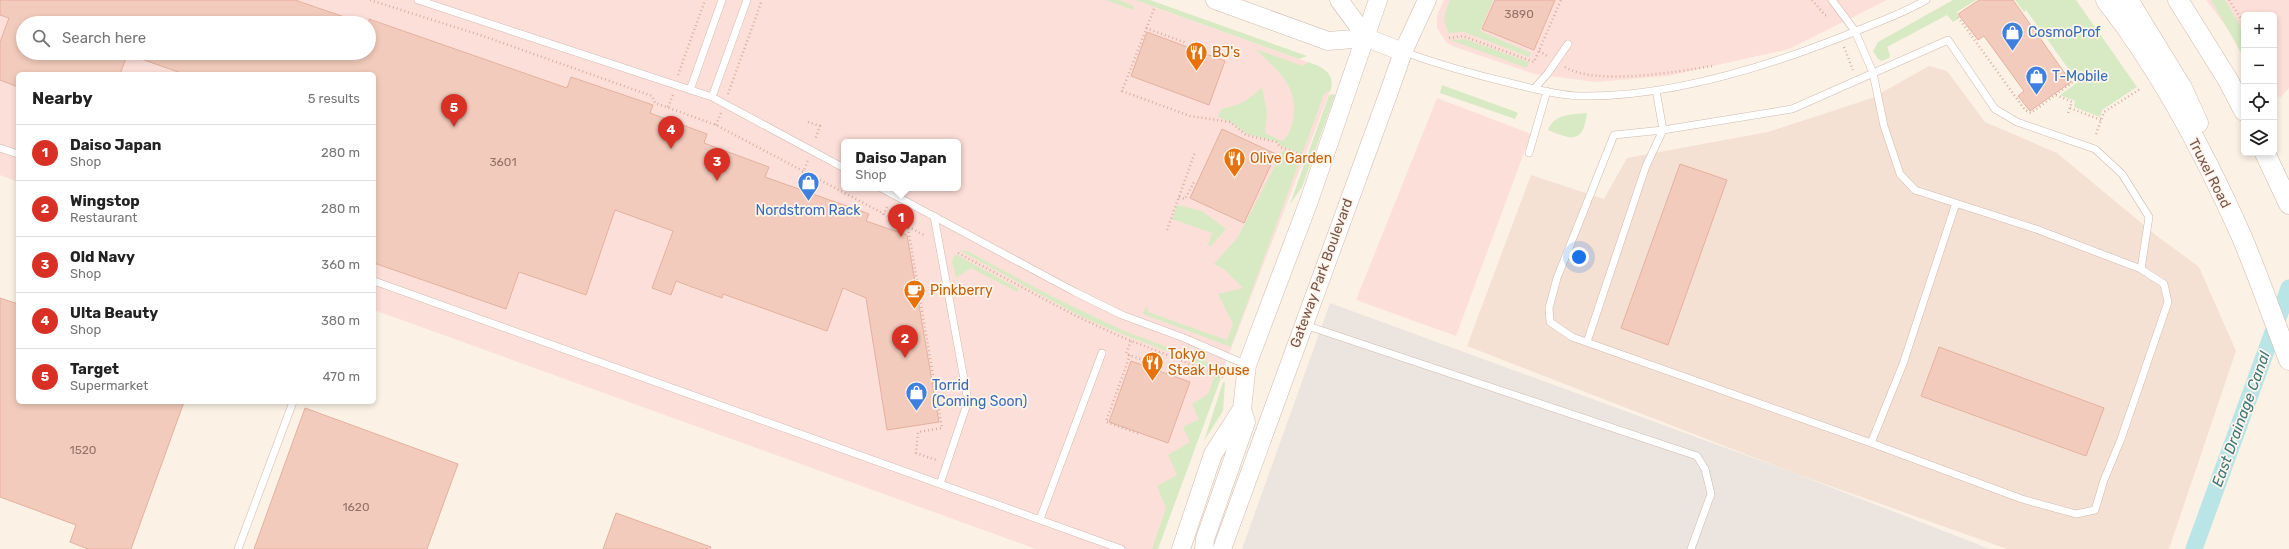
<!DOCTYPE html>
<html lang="en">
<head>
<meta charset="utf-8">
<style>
	:root { --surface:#fff; --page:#f6f6f6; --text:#222; --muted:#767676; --line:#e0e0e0; --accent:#d93025 }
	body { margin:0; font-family:Rubik,sans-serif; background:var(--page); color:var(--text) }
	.controls { position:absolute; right:12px; top:12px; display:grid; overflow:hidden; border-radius:6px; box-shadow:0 2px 6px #0003 }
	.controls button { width:36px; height:36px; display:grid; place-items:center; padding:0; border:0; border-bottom:1px solid var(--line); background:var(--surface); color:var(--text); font:20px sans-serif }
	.you { position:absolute; left:1579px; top:257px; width:14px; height:14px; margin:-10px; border:3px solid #fff; border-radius:50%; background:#1a73e8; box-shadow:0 0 0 6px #1a73e833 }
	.badge { display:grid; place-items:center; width:26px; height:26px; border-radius:50%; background:var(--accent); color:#fff; font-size:13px; font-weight:700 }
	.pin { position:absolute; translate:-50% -33px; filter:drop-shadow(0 1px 2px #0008) }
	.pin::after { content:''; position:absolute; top:21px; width:14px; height:12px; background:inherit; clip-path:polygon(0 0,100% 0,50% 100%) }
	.popup { position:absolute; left:841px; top:139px; width:120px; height:52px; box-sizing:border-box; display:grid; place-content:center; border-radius:6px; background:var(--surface); filter:drop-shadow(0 1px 3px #0005); font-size:13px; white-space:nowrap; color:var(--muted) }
	.popup b { font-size:15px; color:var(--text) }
	.popup::after { content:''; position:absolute; left:50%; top:100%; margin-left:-8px; border:8px solid transparent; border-top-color:var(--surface) }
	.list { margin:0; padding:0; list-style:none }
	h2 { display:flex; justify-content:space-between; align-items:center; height:52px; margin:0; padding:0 16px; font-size:17px }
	h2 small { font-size:13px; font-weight:400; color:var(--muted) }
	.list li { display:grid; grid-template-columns:26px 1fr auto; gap:12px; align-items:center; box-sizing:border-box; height:56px; padding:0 16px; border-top:1px solid var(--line) }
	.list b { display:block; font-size:15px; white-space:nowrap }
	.list p { margin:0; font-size:13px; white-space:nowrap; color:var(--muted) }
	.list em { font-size:13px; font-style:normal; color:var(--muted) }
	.icon { flex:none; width:22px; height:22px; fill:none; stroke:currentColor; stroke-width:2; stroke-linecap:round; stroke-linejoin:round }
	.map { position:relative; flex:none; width:2289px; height:549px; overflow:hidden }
	.search { position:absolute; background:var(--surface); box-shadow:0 2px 6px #0003; left:16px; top:16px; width:360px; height:44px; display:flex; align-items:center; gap:10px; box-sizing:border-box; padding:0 14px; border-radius:22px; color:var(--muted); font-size:15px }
	.panel { position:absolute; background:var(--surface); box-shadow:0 2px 6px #0003; left:16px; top:72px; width:360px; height:332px; border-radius:6px }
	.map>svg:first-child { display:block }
	.residential { fill:#f4e1d3 }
	.commercial { fill:#fddfd9; fill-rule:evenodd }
	.industrial { fill:#ece4df }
	.green { fill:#d8eac3 }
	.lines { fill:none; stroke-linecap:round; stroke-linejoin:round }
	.canal { stroke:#b9e5e6; stroke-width:17 }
	.building { fill:#f2cbbc; stroke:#e5b09d }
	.service-casing { stroke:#d0b9ae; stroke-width:8 }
	.tertiary-casing { stroke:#d0b9ae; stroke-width:19 }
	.secondary-casing { stroke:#d3b8ab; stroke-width:21 }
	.path { stroke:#d7af9f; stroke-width:2.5; stroke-dasharray:1 3; stroke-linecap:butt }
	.service { stroke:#fff; stroke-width:7 }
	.tertiary { stroke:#fff; stroke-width:18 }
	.secondary { stroke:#fff; stroke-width:20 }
	.labels { text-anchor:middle; stroke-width:3.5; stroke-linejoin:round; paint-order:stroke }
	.number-label { font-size:12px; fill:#957266 }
	.shop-label { font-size:14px; fill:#366cbe; stroke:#fff5eb; text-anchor:start }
	.food-label { font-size:14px; fill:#c56008; stroke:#fff5eb; text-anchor:start }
	.street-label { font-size:14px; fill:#76544a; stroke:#fff5eb }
	.water-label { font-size:15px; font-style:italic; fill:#3d787b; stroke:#fff5eb }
</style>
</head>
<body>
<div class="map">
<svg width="2289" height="549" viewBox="0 0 2289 549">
	<rect width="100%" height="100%" fill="#fcf1e5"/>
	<path class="residential" d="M1929,66L1947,71L1985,122L2057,153L2157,236L2199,267L2236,351L2169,549H2007L1794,473L1467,346L1531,175L1604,199L1627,158L1768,132L1872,98Z"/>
	<path class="commercial" d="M0,0H1135L1310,63L1330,91L1154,549H1036L374,310V74H18V182L0,175ZM23,23H369V53H23ZM844,142H958V188H844Z
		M1444,0H1887L1789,49L1668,76L1595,82L1534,74L1452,46L1446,42L1437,28V15Z
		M2206,0H2289V88L2280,98L2274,90V15H2244V50Z
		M1437,98L1531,134L1456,336L1356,300Z"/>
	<path class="industrial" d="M1330,303L1794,473L1990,549H1242Z"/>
	<path class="green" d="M1106,0H1119L1134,6L1133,10Z
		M1135,0H1150L1307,56L1299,59Z
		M1450,0H1493L1480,31L1531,53L1529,57L1464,32L1449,33C1441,21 1445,12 1450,0Z
		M1953,0H1976L1957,12L1958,19L1953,22L1947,15L1887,47L1890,55L1889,58L1882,61L1878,59L1873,51L1878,42Z
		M2015,0H2076L2137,87L2102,110L2100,117L2074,107L2075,101L2060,95L2078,82L2026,10L2024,12Z
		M2211,0H2225L2244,32L2243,56Z
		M1465,39L1529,62L1527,68L1450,40Z
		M1255,49L1303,66L1308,62C1323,67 1335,73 1331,90L1324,94L1302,154L1281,146L1275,141L1247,134L1231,122L1218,117L1221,109C1239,105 1250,100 1262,87L1267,112L1265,133L1282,141C1289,136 1291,129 1293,120C1299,85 1277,70 1255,49Z
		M1442,85L1516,112L1518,113L1515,119L1440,93Z
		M1333,94L1335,95L1302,187L1290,204L1329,95Z
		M1587,113C1583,144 1572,140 1548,130C1555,113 1571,115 1587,113Z
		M1283,150L1301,157L1231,347L1143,314L1147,305L1148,312L1227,340L1233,324L1218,294L1243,288L1225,270L1214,264L1238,237Z
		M1177,205L1202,211L1226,229L1211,246L1208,245L1212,233L1172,219Z
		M959,250L967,251L1053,297L1124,331L1224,368L1222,373L1110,329L1078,315Z
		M955,254L1019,289L1017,292L971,268L956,278L952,261Z
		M1215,374L1221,378L1158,549H1152L1166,508L1157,486L1177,475L1168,455L1190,442L1183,427L1199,419L1192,404L1208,394Z
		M1223,382H1225L1223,411L1204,441Z"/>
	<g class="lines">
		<path class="canal" d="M2194,549L2289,288"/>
	</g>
	<path class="building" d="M0,0H295L356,21V23H23V53H128L120,74H18V87L0,80V42L9,18L0,15Z
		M1495,0H1555L1534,50L1482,29Z
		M1979,0H2013L2071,82L2030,111L2018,96L2024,91L1984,36L1978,40L1958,14Z
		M369,19L567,88L571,77L653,105L650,113L707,134L704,143L769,167L765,177L869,214L866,221L907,235L939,422L887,430L866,298L843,288L827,331L723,294L722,298L676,281L671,295L652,288L673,231L615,210L586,295L519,272L506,309L374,263V74H184L130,55V53H369Z
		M1147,32L1225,61L1209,105L1131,76Z
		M1222,129L1276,154L1244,223L1190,198Z
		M1680,164L1727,180L1668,345L1621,328Z
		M0,298L18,304V402H184L131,549H88L70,542L76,525L0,497Z
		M1939,347L2104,408L2086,456L1921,396Z
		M1131,361L1190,382L1168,443L1109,422Z
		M305,408L458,464L427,549H254Z
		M616,513L711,547L710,549H603Z"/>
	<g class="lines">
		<defs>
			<path id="service" d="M418,0L712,97L844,168
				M1832,0L1855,31L1873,73L1884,126L1900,174L1915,190L2036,229L2141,269L2149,217L2122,174L2095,149L2017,122L1995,109L1948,40L1792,109L1663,130L1614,135L1557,278L1549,308L1550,322L1572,337L1871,443L1903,364L1956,203
				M1404,52C1440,65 1476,75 1514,84C1535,89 1556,95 1579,96C1670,98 1770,66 1854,32C1880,21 1900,15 1926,0
				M1534,89L1548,73L1568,44
				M690,90L722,0
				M712,97L747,0
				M0,148L18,154
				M1529,153L1547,91
				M881,188L1075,292L1122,315L1184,338L1247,365
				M934,216L968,401L940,484
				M374,281L1121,549
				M1305,325L1697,456L1705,469L1711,494L1691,549
				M1587,342L1646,166L1663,130L1656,90
				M1871,443L2022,499L2076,514L2095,510L2104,480L2121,439L2168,302L2164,284L2141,269
				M1040,519L1102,353
				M238,549L293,402"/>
			<path id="tertiary" d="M1215,0L1328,41L1367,38L1403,52
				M1339,0L1367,38
				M1181,549L1213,454L1242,409L1247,365L1309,201L1378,0
				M1204,549L1205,539L1246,422L1242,409
				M1222,549L1389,92L1403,52L1427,0"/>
			<path id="secondary" d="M2106,0C2159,68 2206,156 2241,235C2258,275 2273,318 2289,360
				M2128,0L2182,88L2198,123
				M2178,0L2228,80L2244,111
				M2265,153L2289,204"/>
		</defs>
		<use href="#service" class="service-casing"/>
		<use href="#tertiary" class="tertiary-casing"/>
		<use href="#secondary" class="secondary-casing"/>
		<path class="path" d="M370,0L483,36L652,96L655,103L716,125L924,235
			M1812,0L1825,15L1829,16
			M2229,0L2244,23
			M1154,9L1122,91L1190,116L1230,122L1246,135L1276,142L1280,147L1303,155
			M1958,17L2025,110L2031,113L2074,81
			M1146,28L1186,43
			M1449,38L1463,36L1534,62L1561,0
			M1844,47L1853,70
			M1539,51L1547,56
			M1565,67C1596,86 1676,72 1712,66
			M2274,68L2276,97
			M678,75L705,0
			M728,94L762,0
			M2056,95L2072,102L2068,113
			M668,107L673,95
			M2070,108L2101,120
			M808,122L820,126L815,140
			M716,125L721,113
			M2096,134L2104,112L2140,89
			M803,173L808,160
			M1179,197L1185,199L1195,180
			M883,215L888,205
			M908,228L942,428L918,432L916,453L936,460
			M1167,230L1195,152
			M958,253L1074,315L1119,336L1223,377
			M1131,341L1126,354L1166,368
			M1130,355L1106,422L1140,434"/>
		<use href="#service" class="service"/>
		<use href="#tertiary" class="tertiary"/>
		<use href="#secondary" class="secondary"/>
	</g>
	<defs>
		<symbol id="shop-pin" viewBox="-11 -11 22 30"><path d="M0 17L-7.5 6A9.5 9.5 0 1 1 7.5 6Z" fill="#3f7fe0" stroke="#fff5eb"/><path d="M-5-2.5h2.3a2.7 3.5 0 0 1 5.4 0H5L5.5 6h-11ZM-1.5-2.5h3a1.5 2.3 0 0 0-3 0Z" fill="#fff"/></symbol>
		<symbol id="restaurant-pin" viewBox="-11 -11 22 30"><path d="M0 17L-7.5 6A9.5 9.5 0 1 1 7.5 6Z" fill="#e8710a" stroke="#fff5eb"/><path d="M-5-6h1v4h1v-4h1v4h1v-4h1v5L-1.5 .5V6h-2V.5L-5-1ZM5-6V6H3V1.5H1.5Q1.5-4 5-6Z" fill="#fff"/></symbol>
		<symbol id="cafe-pin" viewBox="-11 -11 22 30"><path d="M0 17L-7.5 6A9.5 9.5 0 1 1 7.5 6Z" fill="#e8710a" stroke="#fff5eb"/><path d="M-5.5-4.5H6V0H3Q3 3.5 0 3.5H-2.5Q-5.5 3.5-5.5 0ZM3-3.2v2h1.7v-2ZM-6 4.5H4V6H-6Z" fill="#fff"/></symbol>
	</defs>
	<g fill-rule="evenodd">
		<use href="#shop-pin" x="2000" y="20" width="25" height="34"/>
		<use href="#restaurant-pin" x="1184" y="40" width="25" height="34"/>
		<use href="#shop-pin" x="2024" y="64" width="25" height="34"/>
		<use href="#restaurant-pin" x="1222" y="146" width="25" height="34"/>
		<use href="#shop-pin" x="796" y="170" width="25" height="34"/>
		<use href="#cafe-pin" x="902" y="278" width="25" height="34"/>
		<use href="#restaurant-pin" x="1140" y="350" width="25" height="34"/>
		<use href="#shop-pin" x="904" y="380" width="25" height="34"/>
	</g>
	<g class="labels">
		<g class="number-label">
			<text x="1519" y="18">3890</text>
			<text x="503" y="166">3601</text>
			<text x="83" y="454">1520</text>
			<text x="356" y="511">1620</text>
		</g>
		<g class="shop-label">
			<text x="2028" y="37">CosmoProf</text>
			<text x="2052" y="81">T-Mobile</text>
			<text x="808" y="215" text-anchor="middle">Nordstrom Rack</text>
			<text x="932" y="390">Torrid<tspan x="932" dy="16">(Coming Soon)</tspan></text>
		</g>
		<g class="food-label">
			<text x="1212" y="57">BJ's</text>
			<text x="1250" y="163">Olive Garden</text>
			<text x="930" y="295">Pinkberry</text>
			<text x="1168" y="359">Tokyo<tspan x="1168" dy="16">Steak House</tspan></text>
		</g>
		<g class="street-label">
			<text transform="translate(2210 173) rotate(63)" y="5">Truxel Road</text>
			<text transform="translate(1321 273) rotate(-70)" y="5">Gateway Park Boulevard</text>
		</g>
		<g class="water-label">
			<text transform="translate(2241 419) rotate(-70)" y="5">East Drainage Canal</text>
		</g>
	</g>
</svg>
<div class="controls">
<button>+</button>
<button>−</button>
<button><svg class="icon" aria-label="locate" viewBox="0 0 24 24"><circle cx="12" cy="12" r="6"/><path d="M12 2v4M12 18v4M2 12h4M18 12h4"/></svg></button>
<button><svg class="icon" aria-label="layers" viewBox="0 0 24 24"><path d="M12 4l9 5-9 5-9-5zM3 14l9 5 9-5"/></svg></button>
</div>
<div class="you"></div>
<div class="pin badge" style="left:901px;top:237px">1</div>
<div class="popup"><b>Daiso Japan</b>Shop</div>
<div class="pin badge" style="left:905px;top:358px">2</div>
<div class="pin badge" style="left:717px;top:181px">3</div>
<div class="pin badge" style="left:671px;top:149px">4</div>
<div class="pin badge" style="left:454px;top:127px">5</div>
<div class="search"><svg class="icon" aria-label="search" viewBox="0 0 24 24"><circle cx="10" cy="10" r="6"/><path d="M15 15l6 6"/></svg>Search here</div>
<section class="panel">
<h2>Nearby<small>5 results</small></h2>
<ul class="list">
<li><span class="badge">1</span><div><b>Daiso Japan</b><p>Shop</p></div><em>280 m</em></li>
<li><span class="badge">2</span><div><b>Wingstop</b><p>Restaurant</p></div><em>280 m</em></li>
<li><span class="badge">3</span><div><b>Old Navy</b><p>Shop</p></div><em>360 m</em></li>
<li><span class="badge">4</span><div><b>Ulta Beauty</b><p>Shop</p></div><em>380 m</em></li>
<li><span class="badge">5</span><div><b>Target</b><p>Supermarket</p></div><em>470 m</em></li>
</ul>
</section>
</div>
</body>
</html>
